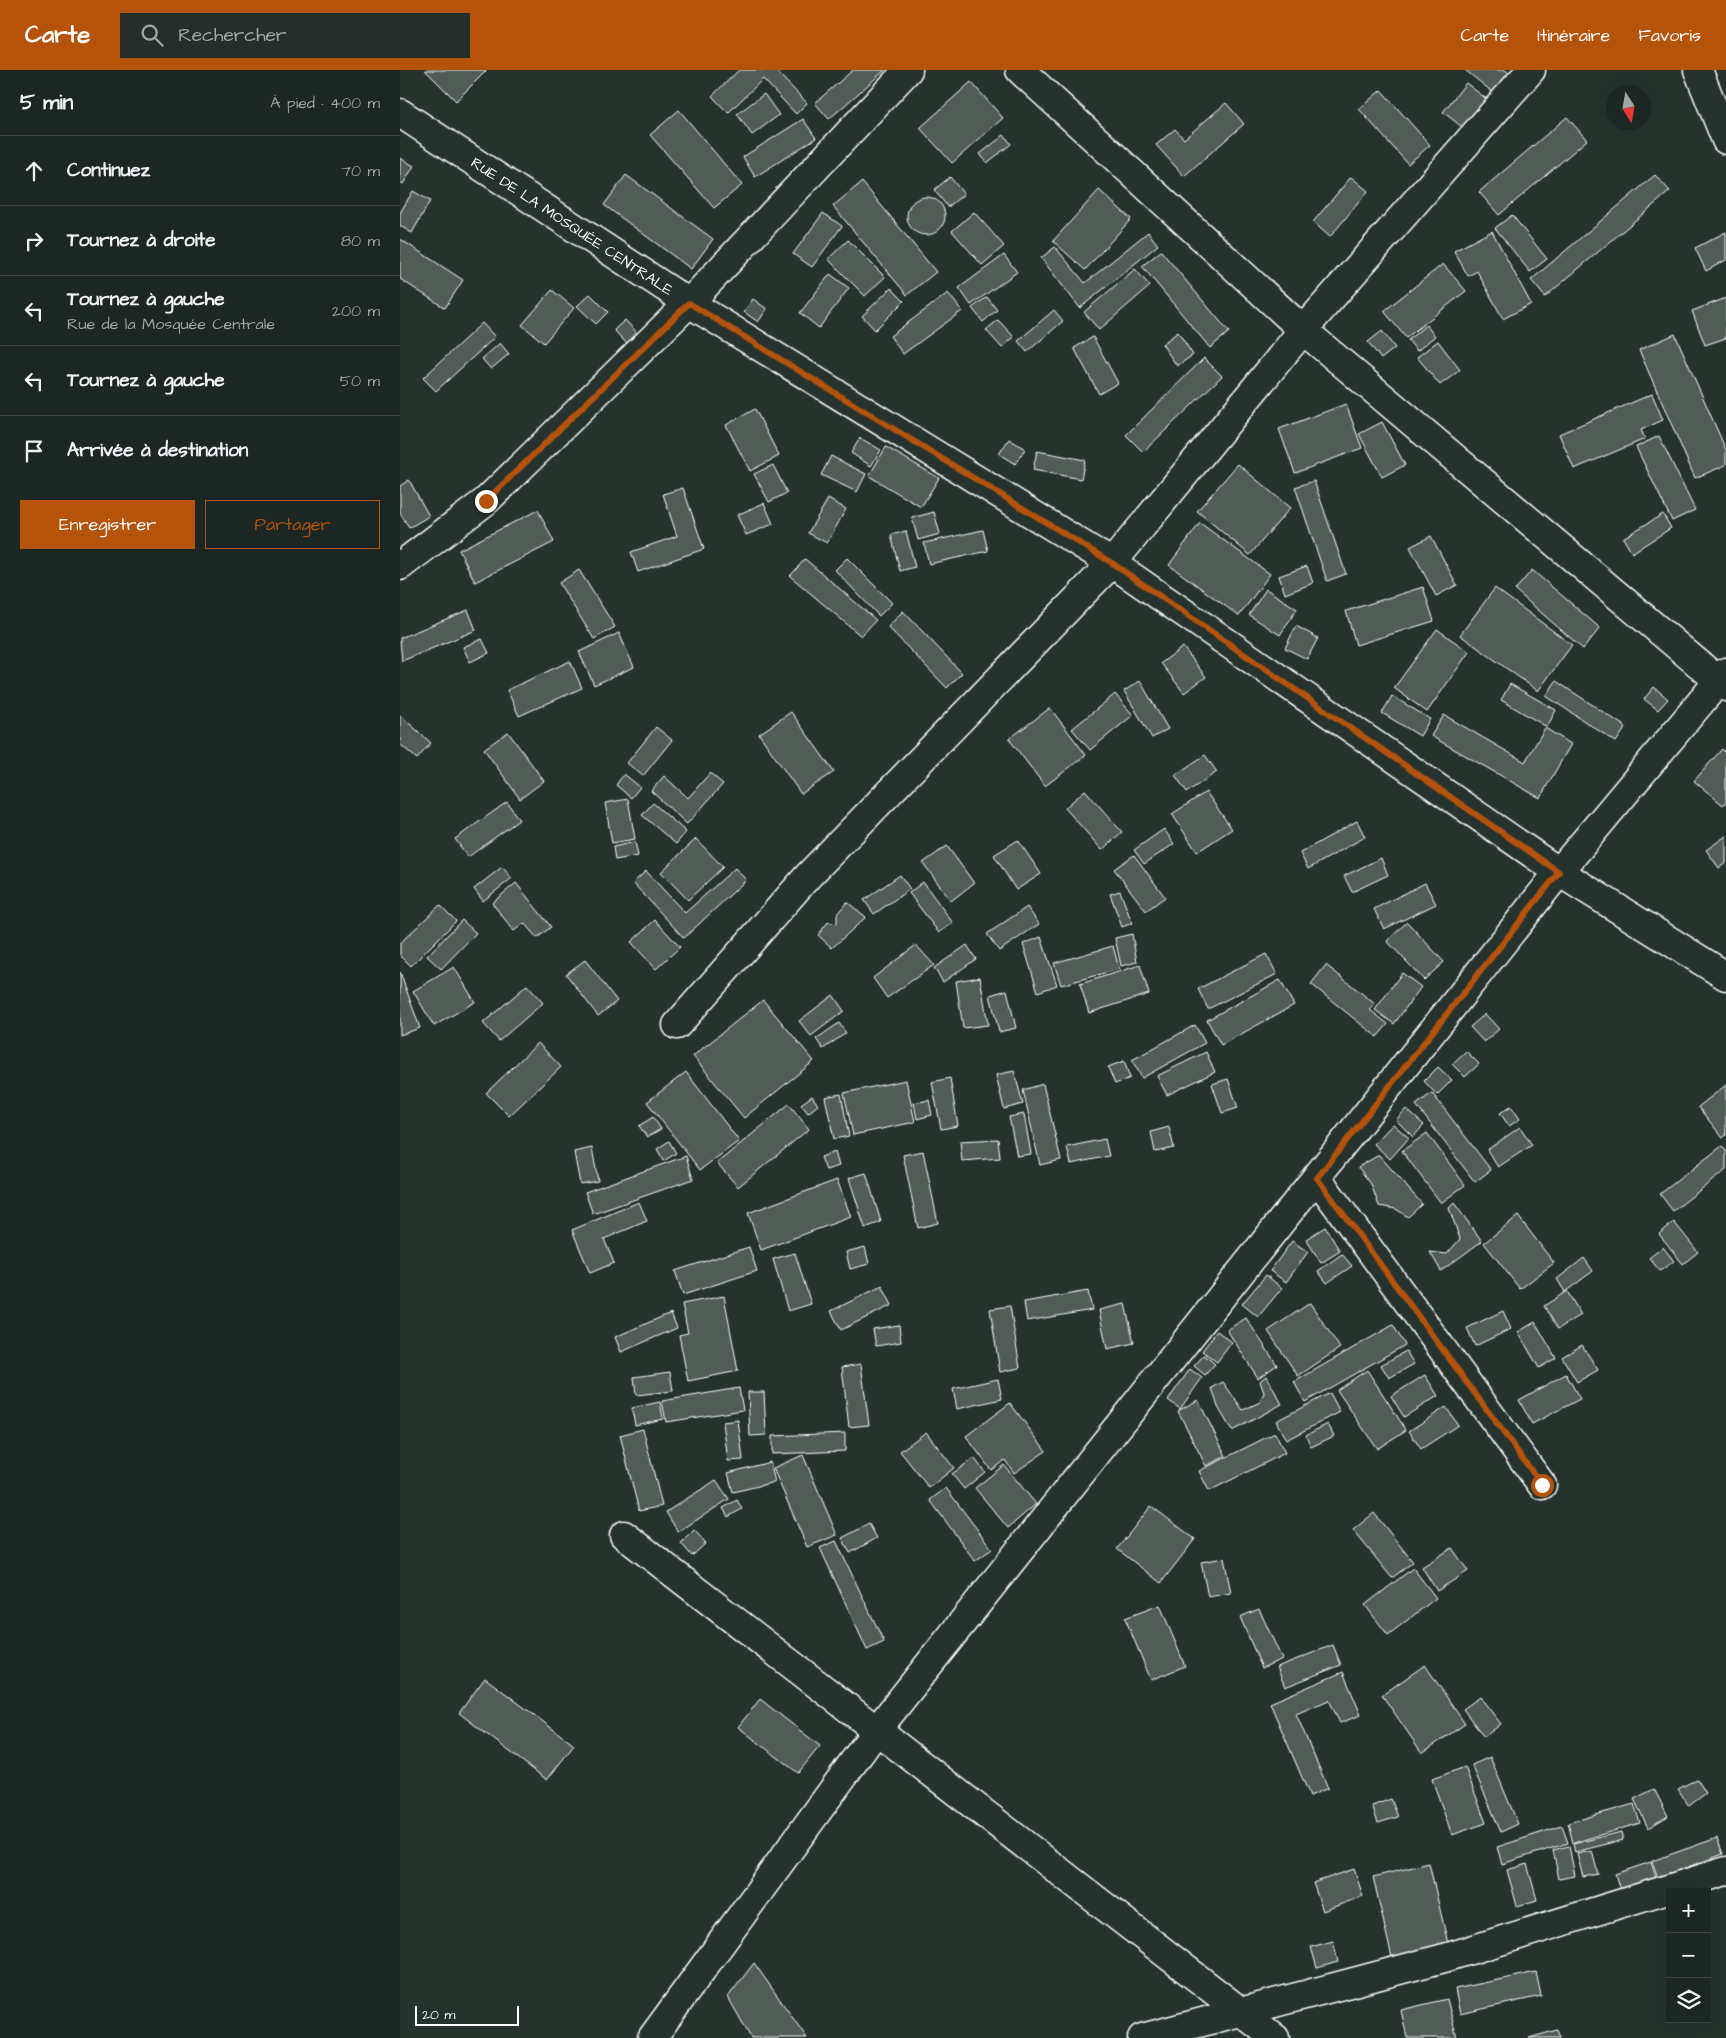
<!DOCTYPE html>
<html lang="fr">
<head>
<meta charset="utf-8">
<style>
	:root { --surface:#1c2622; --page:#252e2a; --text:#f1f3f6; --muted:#a0a5a5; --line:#3a4340; --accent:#b45309 }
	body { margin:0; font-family:"Architects Daughter",sans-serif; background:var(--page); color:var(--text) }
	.controls { position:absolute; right:15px; bottom:15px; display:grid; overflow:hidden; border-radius:0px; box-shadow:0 5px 20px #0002 }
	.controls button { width:45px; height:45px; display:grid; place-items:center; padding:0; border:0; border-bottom:1px solid var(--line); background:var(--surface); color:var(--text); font:25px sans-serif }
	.compass { position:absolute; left:1206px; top:15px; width:45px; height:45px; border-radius:50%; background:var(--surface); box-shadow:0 5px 20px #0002; rotate:169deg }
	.scale { position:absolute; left:15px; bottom:12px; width:104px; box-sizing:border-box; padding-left:5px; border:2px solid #fff; border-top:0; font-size:14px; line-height:18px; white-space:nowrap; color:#fff; -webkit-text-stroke:4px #26332d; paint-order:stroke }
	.stop { position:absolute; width:15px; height:15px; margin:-11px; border:4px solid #b45309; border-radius:50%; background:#fff }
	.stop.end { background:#b45309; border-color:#fff; box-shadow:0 1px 5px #0008 }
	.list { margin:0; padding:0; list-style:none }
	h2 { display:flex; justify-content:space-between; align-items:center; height:65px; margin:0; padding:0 20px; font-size:21px }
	h2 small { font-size:16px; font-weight:400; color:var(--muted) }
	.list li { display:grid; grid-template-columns:32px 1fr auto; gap:15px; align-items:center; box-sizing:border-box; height:70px; padding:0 20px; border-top:1px solid var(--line) }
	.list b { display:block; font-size:19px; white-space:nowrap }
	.list p { margin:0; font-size:16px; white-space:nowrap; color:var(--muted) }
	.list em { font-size:16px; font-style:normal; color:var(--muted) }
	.actions { display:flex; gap:10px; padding:15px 20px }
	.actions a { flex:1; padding:11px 0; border:1px solid var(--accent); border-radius:0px; text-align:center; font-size:18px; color:var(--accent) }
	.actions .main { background:var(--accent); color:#fff }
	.icon { flex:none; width:28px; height:28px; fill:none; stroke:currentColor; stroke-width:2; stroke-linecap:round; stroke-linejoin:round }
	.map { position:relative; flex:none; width:1326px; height:1968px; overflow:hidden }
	header { display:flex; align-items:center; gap:30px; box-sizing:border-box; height:70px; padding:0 25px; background:var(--accent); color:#fff }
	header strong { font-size:24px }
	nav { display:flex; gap:28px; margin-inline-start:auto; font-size:18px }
	.search { width:350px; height:45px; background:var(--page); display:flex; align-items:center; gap:12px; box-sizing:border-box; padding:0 18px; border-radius:0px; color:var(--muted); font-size:19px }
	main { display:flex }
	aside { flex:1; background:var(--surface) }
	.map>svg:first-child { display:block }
	.building { fill:#515c57; stroke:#fff }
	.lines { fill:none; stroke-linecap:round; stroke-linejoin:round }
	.minor-casing { stroke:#fff; stroke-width:31 }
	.major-casing { stroke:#fff; stroke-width:31 }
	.minor { stroke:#26332d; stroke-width:28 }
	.major { stroke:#26332d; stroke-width:28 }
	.route { stroke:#b45309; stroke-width:6 }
	.labels { text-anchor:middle; stroke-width:4; stroke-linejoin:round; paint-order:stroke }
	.street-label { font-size:15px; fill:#fff; stroke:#26332d }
</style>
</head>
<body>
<header>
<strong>Carte</strong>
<div class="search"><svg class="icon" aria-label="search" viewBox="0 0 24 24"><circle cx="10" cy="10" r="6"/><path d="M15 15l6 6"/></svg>Rechercher</div>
<nav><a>Carte</a><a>Itinéraire</a><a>Favoris</a></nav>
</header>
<main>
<aside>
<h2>5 min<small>À pied · 400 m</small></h2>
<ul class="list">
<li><svg class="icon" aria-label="ahead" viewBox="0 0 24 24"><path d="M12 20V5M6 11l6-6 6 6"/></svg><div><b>Continuez</b></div><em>70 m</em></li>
<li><svg class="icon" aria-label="right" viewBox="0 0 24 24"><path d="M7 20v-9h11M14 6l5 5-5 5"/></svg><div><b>Tournez à droite</b></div><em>80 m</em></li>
<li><svg class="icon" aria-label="left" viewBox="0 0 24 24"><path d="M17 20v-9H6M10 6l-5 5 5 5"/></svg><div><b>Tournez à gauche</b><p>Rue de la Mosquée Centrale</p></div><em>200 m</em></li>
<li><svg class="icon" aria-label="left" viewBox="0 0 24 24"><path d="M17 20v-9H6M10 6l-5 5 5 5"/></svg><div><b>Tournez à gauche</b></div><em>50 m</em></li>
<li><svg class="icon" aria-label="arrive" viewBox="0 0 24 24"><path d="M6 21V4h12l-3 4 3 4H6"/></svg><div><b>Arrivée à destination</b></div></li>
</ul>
<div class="actions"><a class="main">Enregistrer</a><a>Partager</a></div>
</aside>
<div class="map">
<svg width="1326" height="1968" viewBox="0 0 1326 1968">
	<rect width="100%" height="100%" fill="#26332d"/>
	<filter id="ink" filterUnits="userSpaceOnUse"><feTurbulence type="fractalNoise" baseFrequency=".02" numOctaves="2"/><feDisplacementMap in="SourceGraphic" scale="10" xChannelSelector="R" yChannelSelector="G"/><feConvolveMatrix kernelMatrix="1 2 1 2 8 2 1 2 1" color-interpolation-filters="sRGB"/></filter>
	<g filter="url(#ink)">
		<path class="building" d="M25,0H87L56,31Z
			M339,0H375L407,33L396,44L363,9L328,43L312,26Z
			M453,0H485L429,49L415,33Z
			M1065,0H1105L1110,4L1095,24Z
			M571,12L603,48L552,93L520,58Z
			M1066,13L1089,31L1066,60L1043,42Z
			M981,20L1030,75L1008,94L959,39Z
			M364,24L379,45L352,65L337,44Z
			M826,33L844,54L784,106L756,75L775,59L784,69Z
			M279,40L342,115L314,138L250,65Z
			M1167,47L1187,70L1099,145L1079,122Z
			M403,49L416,68L355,107L343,87Z
			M604,65L611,74L587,93L580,84Z
			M0,88L14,96L3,114L0,112Z
			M226,105L313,169L291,199L204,135Z
			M1255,105L1270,121L1145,227L1131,210Z
			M550,107L564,124L548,137L534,120Z
			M951,107L968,121L930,167L913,152Z
			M462,112L536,202L507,225L433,136Z
			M699,120L731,149L685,200L653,171Z
			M13,121L30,131L12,163L0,156V143Z
			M507 146a19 19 0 1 1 38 0a19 19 0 1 1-38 0Z
			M574,142L604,176L582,195L552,161Z
			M423,143L442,156L412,197L393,184Z
			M1112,145L1147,189L1130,202L1095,158Z
			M1092,161L1131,234L1103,249L1077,201L1068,206L1054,181Z
			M748,162L758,175L680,238L641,188L655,177L685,213Z
			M1326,162V190L1306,201L1295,178Z
			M0,169L63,210L45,238L0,209Z
			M448,170L485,207L465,226L428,189Z
			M761,181L829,262L810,278L742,196Z
			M604,185L617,202L571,235L559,218Z
			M1043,194L1066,221L1006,268L984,241Z
			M735,199L750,216L699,260L684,242Z
			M430,204L449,218L419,258L400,243Z
			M491,218L504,231L475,260L462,246Z
			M152,220L174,238L144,273L122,255Z
			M548,223L562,241L503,284L490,266Z
			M190,224L208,242L196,254L177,236Z
			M587,227L597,240L583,252L572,238Z
			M1326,228V268L1305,275L1292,241Z
			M353,229L367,239L358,252L344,242Z
			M654,240L663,251L627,282L618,271Z
			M225,250L239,265L228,275L214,260Z
			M598,250L614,267L602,278L586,260Z
			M82,253L95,267L36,321L23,308Z
			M1026,255L1035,266L1017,281L1008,270Z
			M982,261L995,278L981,289L968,272Z
			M778,262L793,285L777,296L762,274Z
			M1275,264L1326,380V395L1295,408L1239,280Z
			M693,267L718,313L699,324L674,278Z
			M1038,271L1060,300L1040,315L1017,287Z
			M100,273L109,284L91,299L82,289Z
			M804,288L822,306L743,382L726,365Z
			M1252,324L1263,350L1241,360L1245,369L1174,399L1159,364Z
			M946,334L962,378L895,403L879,359Z
			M355,339L379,386L350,401L326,355Z
			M982,352L1005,395L982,407L959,364Z
			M1259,366L1295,440L1272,451L1236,377Z
			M460,368L481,380L471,396L451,383Z
			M609,369L625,379L615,394L599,384Z
			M486,377L539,408L521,437L469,406Z
			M637,381L685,390L681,409L633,400Z
			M431,386L466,404L457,422L421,405Z
			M838,394L890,438L850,485L797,441Z
			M373,395L387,423L369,432L354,404Z
			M9,410L29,446L9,458L0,443V416Z
			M914,411L946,504L927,511L895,417Z
			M283,418L304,479L238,502L231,482L277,466L263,424Z
			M428,429L446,439L427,473L408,463Z
			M364,433L373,454L346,465L337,445Z
			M138,440L154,472L75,512L59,480Z
			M534,442L540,464L518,470L512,448Z
			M1263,444L1271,458L1232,483L1223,468Z
			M800,453L870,504L839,546L769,495Z
			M583,460L588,481L529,494L524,473Z
			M506,461L515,497L500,501L491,465Z
			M1031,466L1057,515L1036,526L1010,477Z
			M447,488L492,533L479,546L435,500Z
			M405,489L476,550L461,566L390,506Z
			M907,496L913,513L885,524L879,506Z
			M179,500L215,557L194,569L159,513Z
			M1132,500L1200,558L1183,579L1115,520Z
			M1023,517L1034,551L956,575L946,541Z
			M1095,518L1172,575L1138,621L1060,565Z
			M866,519L897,539L880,565L849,545Z
			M68,540L76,560L2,591L0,568Z
			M503,541L562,603L547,618L488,557Z
			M896,556L918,568L907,589L885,578Z
			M1037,559L1069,582L1027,642L994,618Z
			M219,563L234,597L194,615L179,582Z
			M82,569L89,583L70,592L63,577Z
			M783,577L806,607L784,623L761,593Z
			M170,591L182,618L119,646L107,620Z
			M740,611L768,659L752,668L724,621Z
			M1156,611L1226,657L1216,672L1146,626Z
			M1110,614L1156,640L1147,657L1101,630Z
			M1254,617L1268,629L1258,640L1244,629Z
			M715,624L733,645L690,680L672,659Z
			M992,626L1030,649L1020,666L982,643Z
			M650,638L686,685L645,716L609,669Z
			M391,642L434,702L401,724L359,664Z
			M0,645L31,673L17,689L0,674Z
			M1044,645L1125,692L1145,658L1171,674L1140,728L1031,666Z
			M256,657L272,670L243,706L227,693Z
			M108,662L144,711L120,729L84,679Z
			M1322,679L1326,683V732L1323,735L1294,711Z
			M805,685L817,702L787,722L775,705Z
			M310,703L323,714L287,754L251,721L264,706L288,728Z
			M224,704L240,717L231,728L216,715Z
			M685,720L722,762L702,780L665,738Z
			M806,722L832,759L797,782L772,744Z
			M228,729L235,769L212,773L205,733Z
			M107,732L119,750L68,787L55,769Z
			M253,733L286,762L276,774L242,745Z
			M957,751L965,767L908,799L900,783Z
			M764,759L774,774L744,794L734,780Z
			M1326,766V793L1319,798L1306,780Z
			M296,769L323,797L288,830L261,802Z
			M618,770L641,804L616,820L594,785Z
			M235,772L238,786L215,790L213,777Z
			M547,776L574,813L551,831L523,793Z
			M734,785L765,827L746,841L714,799Z
			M981,788L988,805L952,822L944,806Z
			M102,797L112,808L83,831L74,819Z
			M335,798L346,810L284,868L233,813L246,801L285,843Z
			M500,805L510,819L474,844L464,830Z
			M523,812L553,853L539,863L509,823Z
			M116,813L151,857L137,868L124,853L114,861L92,833Z
			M1025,813L1036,834L984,859L974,839Z
			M720,821L732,853L722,857L710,824Z
			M447,832L466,847L432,878L418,865L428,852L437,854V844Z
			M40,835L56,851L11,896L0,885V873Z
			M627,837L639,854L599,881L587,864Z
			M62,850L76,863L41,899L27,886Z
			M255,850L280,877L256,899L231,872Z
			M1007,852L1044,892L1024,910L987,871Z
			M732,864L737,892L721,896L715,868Z
			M641,867L657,915L638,922L623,874Z
			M516,875L534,895L487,928L473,908Z
			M567,875L576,889L543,912L534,898Z
			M713,876L719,899L661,915L654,893Z
			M866,884L877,904L808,939L798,919Z
			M185,890L217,931L198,946L166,904Z
			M740,895L749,924L689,943L680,914Z
			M926,895L975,934L970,940L988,954L977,967L911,914Z
			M54,897L75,932L34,956L13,921Z
			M0,902L20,958L0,965Z
			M1002,903L1021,917L994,954L975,940Z
			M580,907L588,955L563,958L556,911Z
			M880,910L894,935L821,975L807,950Z
			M127,915L143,933L99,971L83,953Z
			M607,920L616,958L599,962L590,925Z
			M433,925L444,941L411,966L399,951Z
			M363,930L414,991L344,1048L293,986Z
			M1085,944L1099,959L1084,972L1070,957Z
			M439,953L446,963L423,979L416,969Z
			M795,955L805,973L742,1008L732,990Z
			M138,973L161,997L109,1046L86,1023Z
			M1066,981L1079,994L1065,1007L1052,994Z
			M806,982L815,1002L767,1025L757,1006Z
			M724,991L730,1008L715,1014L708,997Z
			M1038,997L1052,1010L1037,1025L1024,1011Z
			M614,1001L623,1034L604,1039L596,1005Z
			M286,1002L339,1071L300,1100L247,1032Z
			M550,1008L558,1056L541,1059L532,1012Z
			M828,1009L838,1038L822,1043L812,1014Z
			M506,1010L515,1052L453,1065L444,1023Z
			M643,1014L661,1090L640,1095L623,1020Z
			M1326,1015V1065L1323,1068L1298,1037Z
			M1032,1023L1091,1100L1075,1112L1016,1035Z
			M441,1024L449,1066L434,1069L425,1027Z
			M412,1026L418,1035L408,1043L401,1034Z
			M529,1030L532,1045L517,1049L514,1033Z
			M389,1034L409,1059L338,1117L317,1093Z
			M1111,1036L1120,1049L1109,1056L1100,1043Z
			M1006,1039L1024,1055L1013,1067L996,1050Z
			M624,1044L631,1084L617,1086L609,1047Z
			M253,1047L261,1059L247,1067L239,1056Z
			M993,1054L1009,1068L990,1089L974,1074Z
			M769,1057L774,1078L755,1082L751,1062Z
			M1120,1057L1132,1075L1098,1097L1087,1080Z
			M1027,1063L1065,1115L1041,1133L1002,1081Z
			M598,1069L600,1088L562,1091L560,1071Z
			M705,1069L709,1086L671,1094L667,1077Z
			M269,1071L276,1083L264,1091L257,1079Z
			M1322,1076L1326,1081V1100L1273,1141L1260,1124Z
			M192,1078L198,1111L180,1114L174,1082Z
			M523,1081L538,1153L518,1158L503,1085Z
			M435,1082L439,1096L426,1100L421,1087Z
			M979,1085L1022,1134L1008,1147L996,1139L979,1136L971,1114L958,1097Z
			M286,1086L293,1109L193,1144L185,1122Z
			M466,1103L481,1152L465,1158L449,1108Z
			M437,1110L451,1147L361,1180L348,1143Z
			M239,1132L247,1151L204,1169L214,1193L190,1203L172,1160Z
			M1054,1133L1082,1171L1041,1201L1030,1182L1047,1184L1060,1169L1049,1138Z
			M1118,1146L1154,1193L1120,1219L1084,1173Z
			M1274,1152L1298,1182L1283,1194L1259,1164Z
			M925,1157L940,1181L921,1193L906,1169Z
			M892,1171L908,1182L886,1212L870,1201Z
			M349,1177L357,1201L283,1225L275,1201Z
			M465,1177L469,1194L450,1199L446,1182Z
			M1263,1177L1274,1191L1260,1201L1249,1188Z
			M395,1183L411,1234L388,1241L373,1189Z
			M942,1184L952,1196L927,1213L918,1201Z
			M1184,1188L1193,1201L1165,1222L1157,1209Z
			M866,1205L882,1218L858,1247L842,1234Z
			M482,1216L492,1235L441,1260L431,1241Z
			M688,1221L692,1240L627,1251L624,1232Z
			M1167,1221L1181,1245L1158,1259L1144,1236Z
			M324,1226L338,1301L288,1311L279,1265L288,1263L282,1234Z
			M910,1233L940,1278L898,1306L868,1261Z
			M725,1234L734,1273L707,1279L699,1240Z
			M610,1236L620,1298L600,1302L590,1239Z
			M1103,1241L1111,1259L1075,1276L1067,1258Z
			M271,1243L277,1258L221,1282L215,1267Z
			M846,1248L877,1295L858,1308L827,1260Z
			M1135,1252L1156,1288L1139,1298L1118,1262Z
			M499,1255L501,1272L476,1276L473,1259Z
			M993,1255L1005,1275L905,1332L894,1312Z
			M817,1261L832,1272L817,1292L802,1281Z
			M1182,1275L1198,1300L1177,1312L1162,1287Z
			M1006,1281L1014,1294L989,1308L981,1295Z
			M804,1285L815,1294L805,1305L794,1296Z
			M461,1294L469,1355L449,1357L442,1297Z
			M790,1299L802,1308L780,1339L768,1330Z
			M967,1300L1006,1360L977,1379L937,1320Z
			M270,1302L273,1321L236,1325L234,1307Z
			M1166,1304L1180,1329L1132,1354L1119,1330Z
			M1025,1305L1038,1326L1004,1347L991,1326Z
			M866,1306L882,1334L832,1361L818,1337L812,1318L823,1312L843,1340L860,1332L864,1323L860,1311Z
			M598,1309L602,1329L557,1339L553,1319Z
			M339,1318L343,1340L266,1352L262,1331Z
			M348,1322H364L366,1365L350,1366Z
			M930,1323L940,1342L886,1370L876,1351Z
			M798,1330L826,1386L806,1396L778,1341Z
			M260,1332L263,1349L235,1355L232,1338Z
			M610,1333L646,1381L614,1403L605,1390L591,1400L566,1366Z
			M1046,1337L1058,1355L1021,1379L1009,1361Z
			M338,1350L343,1390L328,1391L323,1352Z
			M928,1354L934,1366L911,1377L906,1365Z
			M243,1359L262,1436L239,1441L220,1365Z
			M526,1362L554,1398L529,1418L500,1381Z
			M445,1363V1381L372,1384V1366Z
			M875,1363L885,1383L809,1421L799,1401Z
			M403,1385L437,1465L407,1477L373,1398Z
			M574,1388L585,1402L564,1419L552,1404Z
			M370,1392L375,1412L333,1422L328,1403Z
			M604,1395L636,1434L608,1458L575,1418Z
			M316,1410L329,1429L278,1462L266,1442Z
			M546,1418L592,1479L575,1491L530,1430Z
			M337,1430L342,1439L328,1447L323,1438Z
			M751,1436L795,1469L761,1513L717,1479Z
			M974,1443L1013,1492L992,1508L953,1460Z
			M469,1454L477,1468L450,1483L442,1468Z
			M294,1460L306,1473L292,1486L281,1473Z
			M436,1471L484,1572L467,1580L420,1478Z
			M1052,1478L1068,1501L1037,1521L1022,1497Z
			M824,1488L831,1523L808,1527L801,1492Z
			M1013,1498L1036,1528L988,1565L965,1535Z
			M760,1535L785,1596L751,1610L725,1548Z
			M859,1539L882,1589L862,1598L840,1547Z
			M933,1575L941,1595L885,1617L877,1597Z
			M1025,1595L1065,1654L1022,1683L982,1625Z
			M943,1602L961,1645L940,1653L929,1630L896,1644L928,1718L910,1726L870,1633Z
			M85,1608L174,1675L147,1710L59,1643Z
			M1080,1627L1101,1654L1084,1667L1063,1639Z
			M360,1629L420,1676L398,1703L338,1657Z
			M1090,1687L1118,1754L1101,1762L1072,1695Z
			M1065,1697L1086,1753L1052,1765L1032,1709Z
			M1297,1709L1306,1723L1289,1736L1278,1719Z
			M1254,1719L1268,1746L1248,1758L1234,1729Z
			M991,1729L998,1747L978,1753L972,1736Z
			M1234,1734L1240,1753L1173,1773L1168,1753Z
			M1162,1756L1168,1773L1102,1794L1097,1777Z
			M1221,1762L1223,1770L1175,1782L1173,1774Z
			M1317,1768L1323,1784L1258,1808L1252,1791Z
			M1169,1776L1175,1806L1159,1809L1153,1780Z
			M1192,1781L1198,1804L1183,1807L1177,1784Z
			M1251,1792L1256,1808L1220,1820L1215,1804Z
			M1029,1793L1050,1882L994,1896L973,1807Z
			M1127,1794L1137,1830L1117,1836L1107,1800Z
			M954,1799L963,1826L923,1841L913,1813Z
			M933,1871L938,1892L917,1898L911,1877Z
			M354,1893L407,1968H351L328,1927Z
			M1136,1902L1141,1926L1060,1944L1055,1919Z
			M1047,1929L1057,1968H1007L1001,1940Z
			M1157,1960L1160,1968H1129Z"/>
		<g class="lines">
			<defs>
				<g id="minor">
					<path d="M620,0L903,260L1326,617"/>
					<path id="s1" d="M0,43L289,233L712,493L1159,802L1326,906"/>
					<path d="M0,496L86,431L289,233L508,0"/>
					<path d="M277,955L408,806L712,493L903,260L1131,0"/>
					<path d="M917,1108L1142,1415"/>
					<path d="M224,1465L875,1968"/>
					<path d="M252,1968L476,1661L1159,802L1326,602"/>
					<path d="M742,1968L1048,1887L1326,1801"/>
				</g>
				<path id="major" d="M1298,0L1326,70"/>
			</defs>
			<use href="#minor" class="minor-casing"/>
			<use href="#major" class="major-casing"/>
			<use href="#minor" class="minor"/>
			<use href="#major" class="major"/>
		</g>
	</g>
	<g class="lines" filter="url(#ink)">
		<path class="route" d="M86,431L289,233L712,493L1159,802L917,1108L1142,1415"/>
	</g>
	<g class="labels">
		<g class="street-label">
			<text dy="5" stroke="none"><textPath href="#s1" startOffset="206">RUE DE LA MOSQUÉE CENTRALE</textPath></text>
		</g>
	</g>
</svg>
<div class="controls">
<button>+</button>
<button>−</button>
<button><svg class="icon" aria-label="layers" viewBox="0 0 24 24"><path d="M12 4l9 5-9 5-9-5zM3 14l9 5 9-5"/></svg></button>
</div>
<svg class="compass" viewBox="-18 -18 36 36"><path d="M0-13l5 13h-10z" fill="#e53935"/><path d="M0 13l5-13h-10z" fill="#a0a5a5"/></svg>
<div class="scale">20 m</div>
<div class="stop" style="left:1142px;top:1415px"></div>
<div class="stop end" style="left:86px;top:431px"></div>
</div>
</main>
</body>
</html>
